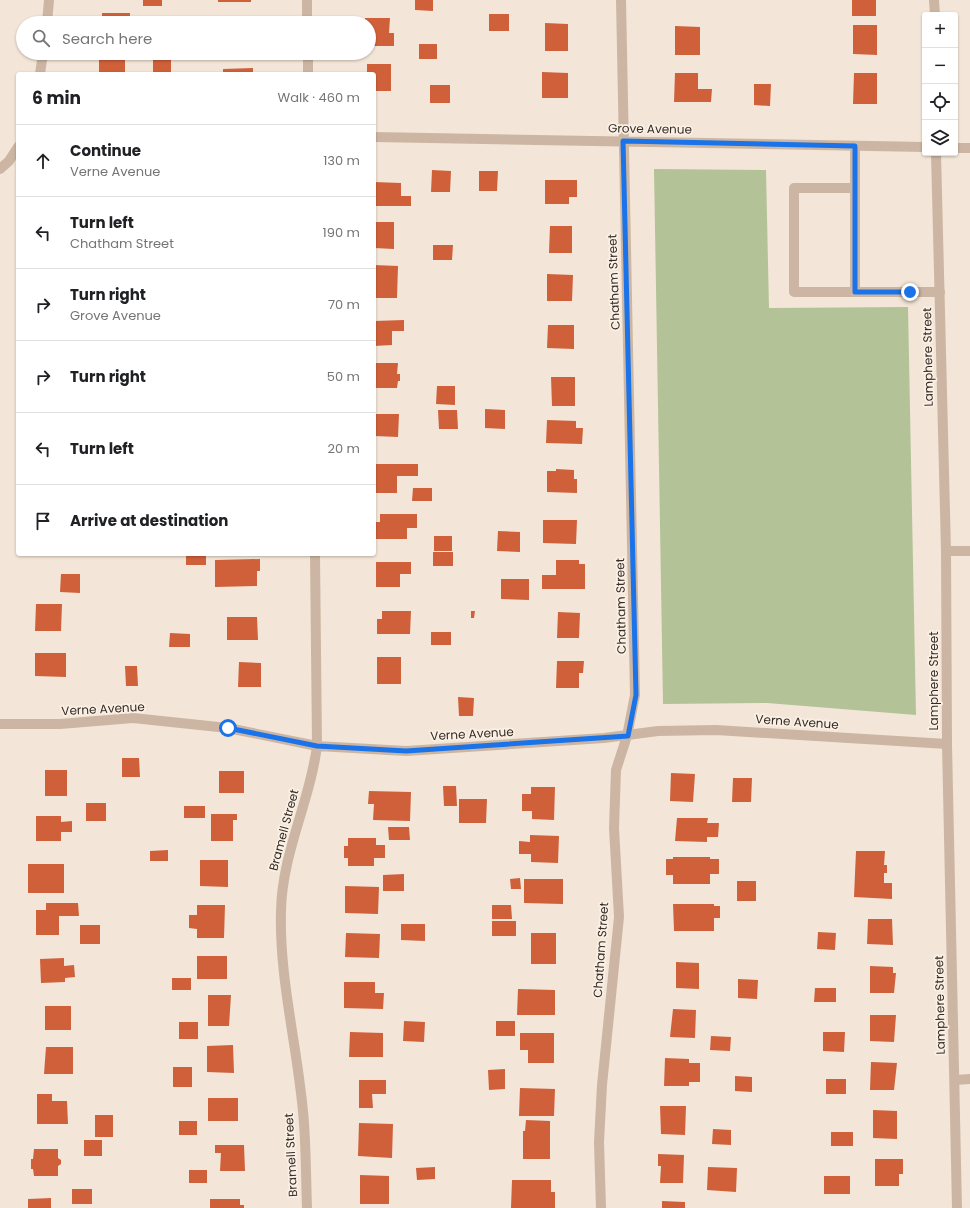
<!DOCTYPE html>
<html lang="en">
<head>
<meta charset="utf-8">
<style>
	:root { --surface:#fff; --page:#f2f2f2; --text:#202124; --muted:#757577; --line:#e0e0e0 }
	body { margin:0; font-family:Poppins,sans-serif; background:var(--page); color:var(--text) }
	.controls { position:absolute; right:12px; top:12px; display:grid; overflow:hidden; border-radius:4px; box-shadow:0 1px 3px #0004 }
	.controls button { width:36px; height:36px; display:grid; place-items:center; padding:0; border:0; border-bottom:1px solid var(--line); background:var(--surface); color:var(--text); font:20px sans-serif }
	.stop { position:absolute; width:12px; height:12px; margin:-9px; border:3px solid #1a73e8; border-radius:50%; background:#fff }
	.stop.end { background:#1a73e8; border-color:#fff; box-shadow:0 1px 4px #0008 }
	.list { margin:0; padding:0; list-style:none }
	h2 { display:flex; justify-content:space-between; align-items:center; height:52px; margin:0; padding:0 16px; font-size:17px }
	h2 small { font-size:13px; font-weight:400; color:var(--muted) }
	.list li { display:grid; grid-template-columns:26px 1fr auto; gap:12px; align-items:center; box-sizing:border-box; height:72px; padding:0 16px; border-top:1px solid var(--line) }
	.list b { display:block; font-size:15px; white-space:nowrap }
	.list p { margin:0; font-size:13px; white-space:nowrap; color:var(--muted) }
	.list em { font-size:13px; font-style:normal; color:var(--muted) }
	.icon { flex:none; width:22px; height:22px; fill:none; stroke:currentColor; stroke-width:2; stroke-linecap:round; stroke-linejoin:round }
	.map { position:relative; flex:none; width:970px; height:1208px; overflow:hidden }
	.search { position:absolute; background:var(--surface); box-shadow:0 1px 3px #0004; left:16px; top:16px; width:360px; height:44px; display:flex; align-items:center; gap:10px; box-sizing:border-box; padding:0 14px; border-radius:22px; color:var(--muted); font-size:15px }
	.panel { position:absolute; background:var(--surface); box-shadow:0 1px 3px #0004; left:16px; top:72px; width:360px; height:484px; border-radius:4px }
	.map>svg:first-child { display:block }
	.green { fill:#b3c397 }
	.building { fill:#cf603a }
	.lines { fill:none; stroke-linecap:round; stroke-linejoin:round }
	.lane { stroke:#ccb6a3; stroke-width:10 }
	.street { stroke:#ccb6a3; stroke-width:10 }
	.route { stroke:#1a73e8; stroke-width:5 }
	.labels { text-anchor:middle; stroke-width:3.5; stroke-linejoin:round; paint-order:stroke }
	.street-label { font-size:12px; fill:#362b26; stroke:#faf0e4 }
</style>
</head>
<body>
<div class="map">
<svg width="970" height="1208" viewBox="0 0 970 1208">
	<rect width="100%" height="100%" fill="#f3e6d8"/>
	<path class="green" d="M654,169L766,170L769,308L908,307L916,715L767,703L663,704Z"/>
	<path class="building" d="M143,0H162V6H143Z
		M218,0H251V2H218Z
		M415,0H433V11L415,10Z
		M852,0H876V16H852Z
		M102,13H130V23H102Z
		M489,14H509V31H489Z
		M179,16H197V23H179Z
		M365,18H390L389,33H394V46H369V23H365Z
		M545,23L568,24V51H545Z
		M853,25H877V55L853,54Z
		M675,26L700,27V55H675Z
		M419,44H437V59H419Z
		M99,57H125V74H99Z
		M153,58H171V74H153Z
		M367,64H391V91H374V74H367Z
		M253,68V74H223V69Z
		M542,72L568,73V98H542Z
		M675,73H698V89H712L711,102H674Z
		M854,73H877V104H853Z
		M754,84H771L770,106L754,105Z
		M430,85H450V103H430Z
		M432,170L451,171L450,192H431Z
		M479,171H498L497,191H479Z
		M545,180H577V197H569V204H545Z
		M374,182L401,183V196H411V206H374Z
		M374,222H394V249L374,248Z
		M550,226H572V253H549Z
		M433,245H453L452,260H433Z
		M374,265L398,266L397,298H374Z
		M547,274L573,275L572,301H547Z
		M404,320V331H392V345L374,346V321Z
		M548,325H574V349L547,348Z
		M374,363H398L397,374H400V381H398L397,388H374Z
		M551,377H575V406H552Z
		M437,386H455V405L436,404Z
		M485,409L505,410V429L485,428Z
		M438,410H457L458,429H439Z
		M374,414H399L398,437L374,436Z
		M547,420L576,421V428H583L582,444L546,443Z
		M376,464H418V476H397V493H376Z
		M556,469L574,470V479H577V493L547,492V471H556Z
		M413,488H432V501H412Z
		M380,514H417V528H407V539H375V522H380Z
		M543,520H577L576,544L543,543Z
		M498,531L520,532V552L497,551Z
		M434,536H452V551H434Z
		M433,552H453V566H433Z
		M186,554H206V565H186Z
		M260,559V571H257V586L215,587V560Z
		M556,560H579V564H585V589H542V575H556Z
		M376,562H411V574H400V587H376Z
		M61,574H80V593L60,592Z
		M501,579H529V600L501,599Z
		M36,604H62L61,631H35Z
		M382,611H411L410,634H377V619H382Z
		M471,611H475L474,618H471Z
		M558,612L580,613L579,638H557Z
		M227,617H257L258,640H227Z
		M431,632H451V645H431Z
		M170,633L190,634V647H169Z
		M35,653H66V677L35,676Z
		M377,657H401V684H377Z
		M557,661H584L583,673H579V688H556Z
		M239,662L261,663V687H238Z
		M125,666H137L138,686H126Z
		M458,697L474,698L473,716H459Z
		M122,758H139L140,777H122Z
		M45,770H67V796H45Z
		M219,771H244V793H219Z
		M671,773L695,774L693,802L670,801Z
		M733,778H752L751,802H732Z
		M443,786H456L457,806H444Z
		M531,787H555L554,820L532,819V811H522V794H531Z
		M369,791L411,792L410,821L373,820L374,804H368Z
		M459,799H487L486,823H459Z
		M86,803H106V821H86Z
		M184,806H205V818H184Z
		M211,814H237V820H233V841H211Z
		M36,816H61V822L72,821V832H61V841H36Z
		M677,818H708L707,823H719L718,837H707V842L675,841Z
		M388,827H409L410,840H389Z
		M530,835L559,836L558,863L531,862V854H519V841L530,842Z
		M348,838H376V845H385V858H374V866H348V858H344V846H348Z
		M168,850V861H150V851Z
		M856,851H885L884,865H887V873H884V883H892V899L854,897Z
		M673,857H710V859H719V874H710V884H673V875H666V859H673Z
		M200,860H228V887L200,886Z
		M28,864H64V893H28Z
		M404,874V891H383V875Z
		M520,878L521,889H511L510,879Z
		M524,879H563V904L524,903Z
		M737,881H756V901H737Z
		M345,886L379,887L378,914L345,913Z
		M46,903H78L79,916H59V935H36V910H46Z
		M673,904H714V906H720V918H714V931H674Z
		M197,905H225L224,938H197V929L189,928V915H197Z
		M492,905H511L512,919H492Z
		M868,919H892L893,945L867,944Z
		M492,921H516V936H492Z
		M401,924H425V941L401,940Z
		M80,925H100V944H80Z
		M818,932L836,933L835,950L817,949Z
		M346,933L380,934L379,958L345,957Z
		M531,933H556V964H531Z
		M197,956H227V979H197Z
		M64,958V966L74,965L75,977L65,978V982L41,983L40,959Z
		M676,962L699,963V989L676,988Z
		M870,966L893,967V973H896L894,993H870Z
		M172,978H191V990H172Z
		M738,979L758,980L757,999L738,998Z
		M344,982H375V993H384L383,1009L344,1008Z
		M815,988H836V1002H814Z
		M518,989L555,990V1015H517Z
		M208,995H231L229,1026H208Z
		M45,1006H71V1030H45Z
		M673,1009L696,1010L695,1038L670,1037Z
		M870,1015H896L894,1042L870,1041Z
		M404,1021L425,1022L424,1042L403,1041Z
		M496,1021H515V1036H496Z
		M179,1022H198V1039H179Z
		M350,1032L383,1033V1057H349Z
		M823,1032H845L844,1052L823,1051Z
		M520,1033H554V1063H528V1050H520Z
		M711,1036L731,1037L730,1051L710,1050Z
		M233,1045L234,1073L207,1072V1046Z
		M46,1047H73V1074H44Z
		M665,1058L689,1059V1063H700V1082H689V1086H664Z
		M871,1062L897,1063L894,1090H870Z
		M173,1067H192V1087H173Z
		M505,1069V1089L489,1090L488,1070Z
		M735,1076L752,1077V1092L735,1091Z
		M826,1079H846V1094H826Z
		M359,1080H386V1094H372L373,1108H359Z
		M520,1088L555,1089L554,1116H519Z
		M37,1094H52V1101H67L68,1124H37Z
		M208,1098H238V1121H208Z
		M660,1106H686L685,1135L661,1134Z
		M873,1110L897,1111V1139L873,1138Z
		M95,1115H113V1137H95Z
		M526,1120L550,1121V1159H523V1131H525Z
		M179,1121H197V1135H179Z
		M359,1123L393,1124L392,1158L358,1156Z
		M713,1129L731,1130V1145L712,1144Z
		M831,1132H853V1146H831Z
		M84,1140H102V1156H84Z
		M215,1145H244L245,1171H220L221,1153H215Z
		M34,1149H58V1158L61,1160V1164L58,1166V1176H34L33,1169H31V1159H33Z
		M658,1154L684,1155L683,1183H660L661,1166H658Z
		M875,1159H903V1174H899V1186H875Z
		M435,1167V1179L417,1180L416,1168Z
		M708,1167L737,1168L736,1192L707,1190Z
		M189,1170H207V1183H189Z
		M360,1175L389,1176V1204H360Z
		M824,1176H850V1194H824Z
		M512,1180H551V1192H555V1208H511Z
		M72,1189H92V1204H72Z
		M51,1198V1208H28V1199Z
		M210,1199H240V1205H244V1208H210Z
		M662,1201L685,1202V1208H662Z"/>
	<g class="lines">
		<path class="lane" d="M855,146V188
			M855,292V188H794V292H940"/>
		<path class="street" d="M307,0V23
			M934,0L935,15
			M47,23L49,0
			M308,53V74
			M40,74L43,53
			M374,137L925,147
			M955,148H970
			M936,153L946,551L947,744L957,1208
			M0,169L9,161L18,147
			M946,551H970
			M0,724H60L133,718L228,728L317,746L406,751L604,738L658,731L716,730L947,744
			M955,1080L970,1079
			M307,1208C306,1180 306,1151 304,1123C299,1052 279,982 281,911C282,853 310,802 317,746L315,554
			M601,1208L599,1142L602,1085L619,917L614,828L616,770L627,736L635,695L621,0"/>
	</g>
	<g class="lines">
		<path class="route" d="M228,728L317,746L406,751L628,736L636,695L623,141L855,146V292H910"/>
	</g>
	<g class="labels">
		<g class="street-label">
			<text transform="translate(650 129) rotate(1)" y="4">Grove Avenue</text>
			<text transform="translate(614 282) rotate(-92)" y="4">Chatham Street</text>
			<text transform="translate(928 357) rotate(-91)" y="4">Lamphere Street</text>
			<text transform="translate(621 606) rotate(-91)" y="4">Chatham Street</text>
			<text transform="translate(934 681) rotate(-90)" y="4">Lamphere Street</text>
			<text transform="translate(103 709) rotate(-3)" y="4">Verne Avenue</text>
			<text transform="translate(797 722) rotate(4)" y="4">Verne Avenue</text>
			<text transform="translate(472 734) rotate(-3)" y="4">Verne Avenue</text>
			<text transform="translate(284 830) rotate(-75)" y="4">Bramell Street</text>
			<text transform="translate(601 950) rotate(-86)" y="4">Chatham Street</text>
			<text transform="translate(940 1005) rotate(-91)" y="4">Lamphere Street</text>
			<text transform="translate(291 1155) rotate(-93)" y="4">Bramell Street</text>
		</g>
	</g>
</svg>
<div class="controls">
<button>+</button>
<button>−</button>
<button><svg class="icon" aria-label="locate" viewBox="0 0 24 24"><circle cx="12" cy="12" r="6"/><path d="M12 2v4M12 18v4M2 12h4M18 12h4"/></svg></button>
<button><svg class="icon" aria-label="layers" viewBox="0 0 24 24"><path d="M12 4l9 5-9 5-9-5zM3 14l9 5 9-5"/></svg></button>
</div>
<div class="stop" style="left:228px;top:728px"></div>
<div class="stop end" style="left:910px;top:292px"></div>
<div class="search"><svg class="icon" aria-label="search" viewBox="0 0 24 24"><circle cx="10" cy="10" r="6"/><path d="M15 15l6 6"/></svg>Search here</div>
<section class="panel">
<h2>6 min<small>Walk · 460 m</small></h2>
<ul class="list">
<li><svg class="icon" aria-label="ahead" viewBox="0 0 24 24"><path d="M12 20V5M6 11l6-6 6 6"/></svg><div><b>Continue</b><p>Verne Avenue</p></div><em>130 m</em></li>
<li><svg class="icon" aria-label="left" viewBox="0 0 24 24"><path d="M17 20v-9H6M10 6l-5 5 5 5"/></svg><div><b>Turn left</b><p>Chatham Street</p></div><em>190 m</em></li>
<li><svg class="icon" aria-label="right" viewBox="0 0 24 24"><path d="M7 20v-9h11M14 6l5 5-5 5"/></svg><div><b>Turn right</b><p>Grove Avenue</p></div><em>70 m</em></li>
<li><svg class="icon" aria-label="right" viewBox="0 0 24 24"><path d="M7 20v-9h11M14 6l5 5-5 5"/></svg><div><b>Turn right</b></div><em>50 m</em></li>
<li><svg class="icon" aria-label="left" viewBox="0 0 24 24"><path d="M17 20v-9H6M10 6l-5 5 5 5"/></svg><div><b>Turn left</b></div><em>20 m</em></li>
<li><svg class="icon" aria-label="arrive" viewBox="0 0 24 24"><path d="M6 21V4h12l-3 4 3 4H6"/></svg><div><b>Arrive at destination</b></div></li>
</ul>
</section>
</div>
</body>
</html>
